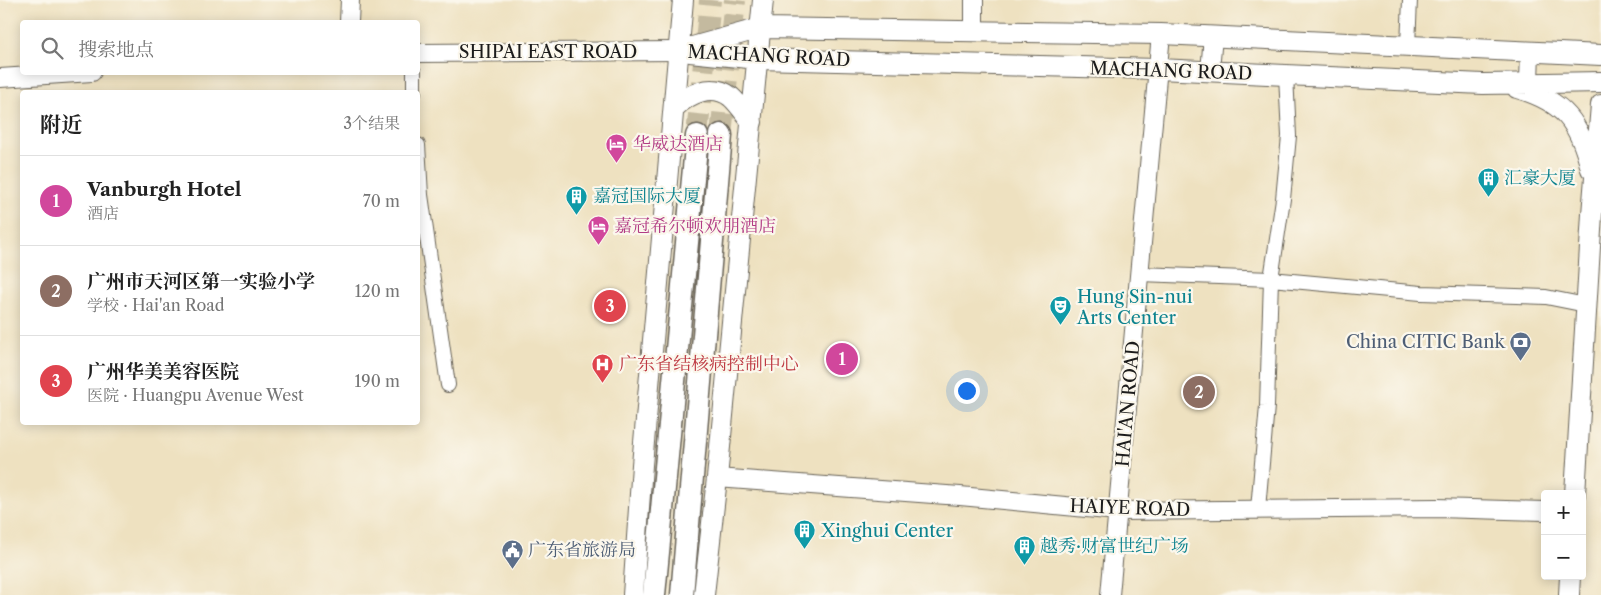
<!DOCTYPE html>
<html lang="zh">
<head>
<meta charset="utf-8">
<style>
	:root { --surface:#fff; --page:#f2f2f2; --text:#222; --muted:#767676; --line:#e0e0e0; --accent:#c8321e }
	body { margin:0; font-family:"Libre Caslon Text","Noto Serif SC",serif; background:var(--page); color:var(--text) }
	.controls { position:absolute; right:15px; bottom:15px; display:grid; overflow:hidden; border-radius:5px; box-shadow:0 2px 12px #0003 }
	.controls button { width:45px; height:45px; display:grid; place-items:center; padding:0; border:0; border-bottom:1px solid var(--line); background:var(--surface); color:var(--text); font:25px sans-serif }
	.you { position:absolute; left:966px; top:390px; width:18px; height:18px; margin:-12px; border:4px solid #fff; border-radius:50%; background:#1a73e8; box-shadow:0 0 0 8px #1a73e833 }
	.badge { display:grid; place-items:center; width:32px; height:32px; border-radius:50%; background:var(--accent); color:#fff; font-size:16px; font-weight:700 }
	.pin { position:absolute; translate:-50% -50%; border:2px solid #fff; box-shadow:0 1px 5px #0006 }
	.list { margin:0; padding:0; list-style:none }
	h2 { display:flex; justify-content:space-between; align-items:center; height:65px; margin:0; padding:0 20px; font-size:21px }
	h2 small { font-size:16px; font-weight:400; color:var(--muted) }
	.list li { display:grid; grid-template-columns:32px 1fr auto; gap:15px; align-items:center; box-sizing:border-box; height:90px; padding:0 20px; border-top:1px solid var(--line) }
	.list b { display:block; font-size:19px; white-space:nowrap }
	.list p { margin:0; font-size:16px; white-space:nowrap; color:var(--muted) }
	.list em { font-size:16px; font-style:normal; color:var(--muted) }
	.icon { flex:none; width:28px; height:28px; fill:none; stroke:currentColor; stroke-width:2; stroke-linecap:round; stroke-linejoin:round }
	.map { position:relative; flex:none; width:1601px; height:595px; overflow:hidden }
	.search { position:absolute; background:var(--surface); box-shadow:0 2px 12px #0003; left:20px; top:20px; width:400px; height:55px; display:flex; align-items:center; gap:12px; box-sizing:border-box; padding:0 18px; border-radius:5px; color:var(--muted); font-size:19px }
	.panel { position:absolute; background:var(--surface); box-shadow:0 2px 12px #0003; left:20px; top:90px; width:400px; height:335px; border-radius:5px }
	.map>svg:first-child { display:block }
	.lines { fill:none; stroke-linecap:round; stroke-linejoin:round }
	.primary-tunnel { stroke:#c4ba9f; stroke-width:22; stroke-dasharray:22 11; stroke-linecap:butt }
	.minor-casing { stroke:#666155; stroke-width:16 }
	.tertiary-casing { stroke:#666155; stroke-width:20 }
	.secondary-casing { stroke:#666155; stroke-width:22 }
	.primary-casing { stroke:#666155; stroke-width:25 }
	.minor { stroke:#fff; stroke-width:14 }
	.tertiary { stroke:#fff; stroke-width:18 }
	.secondary { stroke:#fff; stroke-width:20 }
	.primary { stroke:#fff; stroke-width:22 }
	.labels { text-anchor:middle; stroke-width:4.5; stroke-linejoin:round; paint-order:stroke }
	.street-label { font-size:18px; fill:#1c1c1c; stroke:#fbf7ec }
	.hotel-label { font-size:18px; fill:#b23c85; stroke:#fbf7ec; text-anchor:start }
	.culture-label { font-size:18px; fill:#0d838f; stroke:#fbf7ec; text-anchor:start }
	.service-label { font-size:18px; fill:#4e5e75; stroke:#fbf7ec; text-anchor:end }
	.health-label { font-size:18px; fill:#be3a42; stroke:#fbf7ec; text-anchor:start }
</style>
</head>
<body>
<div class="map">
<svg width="1601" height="595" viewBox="0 0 1601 595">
	<rect width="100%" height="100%" fill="#fbf7ec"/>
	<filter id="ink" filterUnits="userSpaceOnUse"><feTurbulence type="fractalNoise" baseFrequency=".02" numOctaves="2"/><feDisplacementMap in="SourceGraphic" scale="10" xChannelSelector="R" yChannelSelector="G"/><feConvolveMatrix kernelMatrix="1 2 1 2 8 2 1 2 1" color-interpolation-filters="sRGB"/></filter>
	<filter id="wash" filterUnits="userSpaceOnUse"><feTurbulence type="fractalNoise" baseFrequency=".0096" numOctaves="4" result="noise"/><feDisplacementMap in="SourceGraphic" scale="20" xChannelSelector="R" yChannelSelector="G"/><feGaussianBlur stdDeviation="1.12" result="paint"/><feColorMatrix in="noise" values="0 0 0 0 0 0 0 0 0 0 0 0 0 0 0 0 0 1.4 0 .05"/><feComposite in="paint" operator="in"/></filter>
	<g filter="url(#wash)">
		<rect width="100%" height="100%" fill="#eee1c0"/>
	</g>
	<g filter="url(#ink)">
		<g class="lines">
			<path class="primary-tunnel" d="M721,135L735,0
				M697,136L710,0"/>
			<defs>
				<path id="minor" d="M1408,45L1410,0
					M414,72V92
					M418,145L421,195L448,385
					M1140,274L1271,279L1421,293L1546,297L1586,305
					M1258,509L1267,406L1271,279L1283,199L1289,136L1286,75"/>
				<path id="tertiary" d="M349,22L350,0
					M974,31V0
					M418,53L678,51
					M1210,71L1213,36
					M0,78L92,72
					M1529,82L1530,51
					M717,478L960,496L1118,511L1437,508L1545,511
					M1110,595L1161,34"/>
				<path id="secondary" d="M678,51L761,28L1161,34L1601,55
					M690,52L758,59L1158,69L1483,84L1601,82
					M1517,88C1564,101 1580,123 1591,169
					M674,108C688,94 712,82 731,97C739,104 745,114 752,122
					M1575,494L1592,214L1601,105
					M633,595L642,465L683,0
					M704,595L717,478L763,0
					M1569,595L1570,576"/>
				<path id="primary" d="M654,595L697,136
					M682,595L721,135"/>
			</defs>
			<use href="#minor" class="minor-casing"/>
			<use href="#tertiary" class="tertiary-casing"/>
			<use href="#secondary" class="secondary-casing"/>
			<use href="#primary" class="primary-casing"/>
			<use href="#minor" class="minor"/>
			<use href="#tertiary" class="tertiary"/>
			<use href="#secondary" class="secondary"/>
			<use href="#primary" class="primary"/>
		</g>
	</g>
	<defs>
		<symbol id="hotel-pin" viewBox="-11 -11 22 30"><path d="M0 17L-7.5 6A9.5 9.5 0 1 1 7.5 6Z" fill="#d1479c" stroke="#fbf7ec"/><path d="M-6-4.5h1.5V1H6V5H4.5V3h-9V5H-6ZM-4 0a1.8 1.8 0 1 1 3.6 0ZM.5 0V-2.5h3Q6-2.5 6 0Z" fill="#fff"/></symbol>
		<symbol id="building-pin" viewBox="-11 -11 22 30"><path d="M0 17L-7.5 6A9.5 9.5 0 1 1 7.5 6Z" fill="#0f9aa8" stroke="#fbf7ec"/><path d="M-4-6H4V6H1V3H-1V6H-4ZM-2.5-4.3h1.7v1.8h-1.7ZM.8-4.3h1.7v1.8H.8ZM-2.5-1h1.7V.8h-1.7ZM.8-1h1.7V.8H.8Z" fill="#fff"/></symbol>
		<symbol id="theatre-pin" viewBox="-11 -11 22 30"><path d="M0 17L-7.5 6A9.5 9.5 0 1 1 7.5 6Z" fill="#0f9aa8" stroke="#fbf7ec"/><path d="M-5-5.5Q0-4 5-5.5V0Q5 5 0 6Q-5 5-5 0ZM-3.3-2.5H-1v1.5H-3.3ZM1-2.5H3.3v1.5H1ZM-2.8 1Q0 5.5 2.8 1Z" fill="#fff"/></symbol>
		<symbol id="bank-pin" viewBox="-11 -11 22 30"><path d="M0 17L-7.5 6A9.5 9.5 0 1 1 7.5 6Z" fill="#5c6f8a" stroke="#fbf7ec"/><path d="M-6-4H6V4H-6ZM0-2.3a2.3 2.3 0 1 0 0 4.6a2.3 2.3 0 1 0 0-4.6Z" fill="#fff"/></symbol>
		<symbol id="hospital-pin" viewBox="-11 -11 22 30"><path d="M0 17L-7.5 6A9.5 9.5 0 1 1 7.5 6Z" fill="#e0444e" stroke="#fbf7ec"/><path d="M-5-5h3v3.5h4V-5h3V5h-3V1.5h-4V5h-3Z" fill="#fff"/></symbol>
		<symbol id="civic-pin" viewBox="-11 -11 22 30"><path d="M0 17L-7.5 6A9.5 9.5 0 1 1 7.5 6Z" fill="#5c6f8a" stroke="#fbf7ec"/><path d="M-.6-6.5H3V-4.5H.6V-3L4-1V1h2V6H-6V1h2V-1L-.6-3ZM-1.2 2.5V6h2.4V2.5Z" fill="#fff"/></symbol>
	</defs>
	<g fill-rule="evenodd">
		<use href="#hotel-pin" x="604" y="132" width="25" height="34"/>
		<use href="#building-pin" x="1476" y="166" width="25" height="34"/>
		<use href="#building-pin" x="564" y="184" width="25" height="34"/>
		<use href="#hotel-pin" x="586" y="214" width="25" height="34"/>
		<use href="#theatre-pin" x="1048" y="294" width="25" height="34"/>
		<use href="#bank-pin" x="1508" y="330" width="25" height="34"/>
		<use href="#hospital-pin" x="590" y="352" width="25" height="34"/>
		<use href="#building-pin" x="792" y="518" width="25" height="34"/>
		<use href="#building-pin" x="1012" y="534" width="25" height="34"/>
		<use href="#civic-pin" x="500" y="538" width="25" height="34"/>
	</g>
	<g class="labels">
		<g class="street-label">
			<text x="548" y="58">SHIPAI EAST ROAD</text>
			<text transform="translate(769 56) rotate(3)" y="6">MACHANG ROAD</text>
			<text transform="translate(1171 71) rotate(2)" y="6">MACHANG ROAD</text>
			<text transform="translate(1128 404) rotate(-85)" y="6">HAI'AN ROAD</text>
			<text transform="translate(1130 508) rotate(2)" y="6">HAIYE ROAD</text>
		</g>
		<g class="hotel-label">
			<text x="633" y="150">华威达酒店</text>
			<text x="614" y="232">嘉冠希尔顿欢朋酒店</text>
		</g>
		<g class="culture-label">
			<text x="1504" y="184">汇豪大厦</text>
			<text x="593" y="202">嘉冠国际大厦</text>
			<text x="1077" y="303">Hung Sin-nui<tspan x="1077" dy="21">Arts Center</tspan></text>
			<text x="821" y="537">Xinghui Center</text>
			<text x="1040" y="552">越秀·财富世纪广场</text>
		</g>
		<g class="service-label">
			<text x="1505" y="348">China CITIC Bank</text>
			<text x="528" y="556" text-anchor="start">广东省旅游局</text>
		</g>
		<g class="health-label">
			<text x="619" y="370">广东省结核病控制中心</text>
		</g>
	</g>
</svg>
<div class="controls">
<button>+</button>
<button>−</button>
</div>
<div class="you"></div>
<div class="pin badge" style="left:842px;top:359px;background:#d1479c">1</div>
<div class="pin badge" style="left:1199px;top:392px;background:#8d6e63">2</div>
<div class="pin badge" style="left:610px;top:306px;background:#e0444e">3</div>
<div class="search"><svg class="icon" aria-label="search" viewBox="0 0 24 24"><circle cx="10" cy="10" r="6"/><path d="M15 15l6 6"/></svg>搜索地点</div>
<section class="panel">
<h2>附近<small>3个结果</small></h2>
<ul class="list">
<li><span class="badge" style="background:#d1479c">1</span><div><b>Vanburgh Hotel</b><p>酒店</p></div><em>70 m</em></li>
<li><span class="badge" style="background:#8d6e63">2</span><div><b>广州市天河区第一实验小学</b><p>学校 · Hai'an Road</p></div><em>120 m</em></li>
<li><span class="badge" style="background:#e0444e">3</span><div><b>广州华美美容医院</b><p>医院 · Huangpu Avenue West</p></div><em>190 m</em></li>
</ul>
</section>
</div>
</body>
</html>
